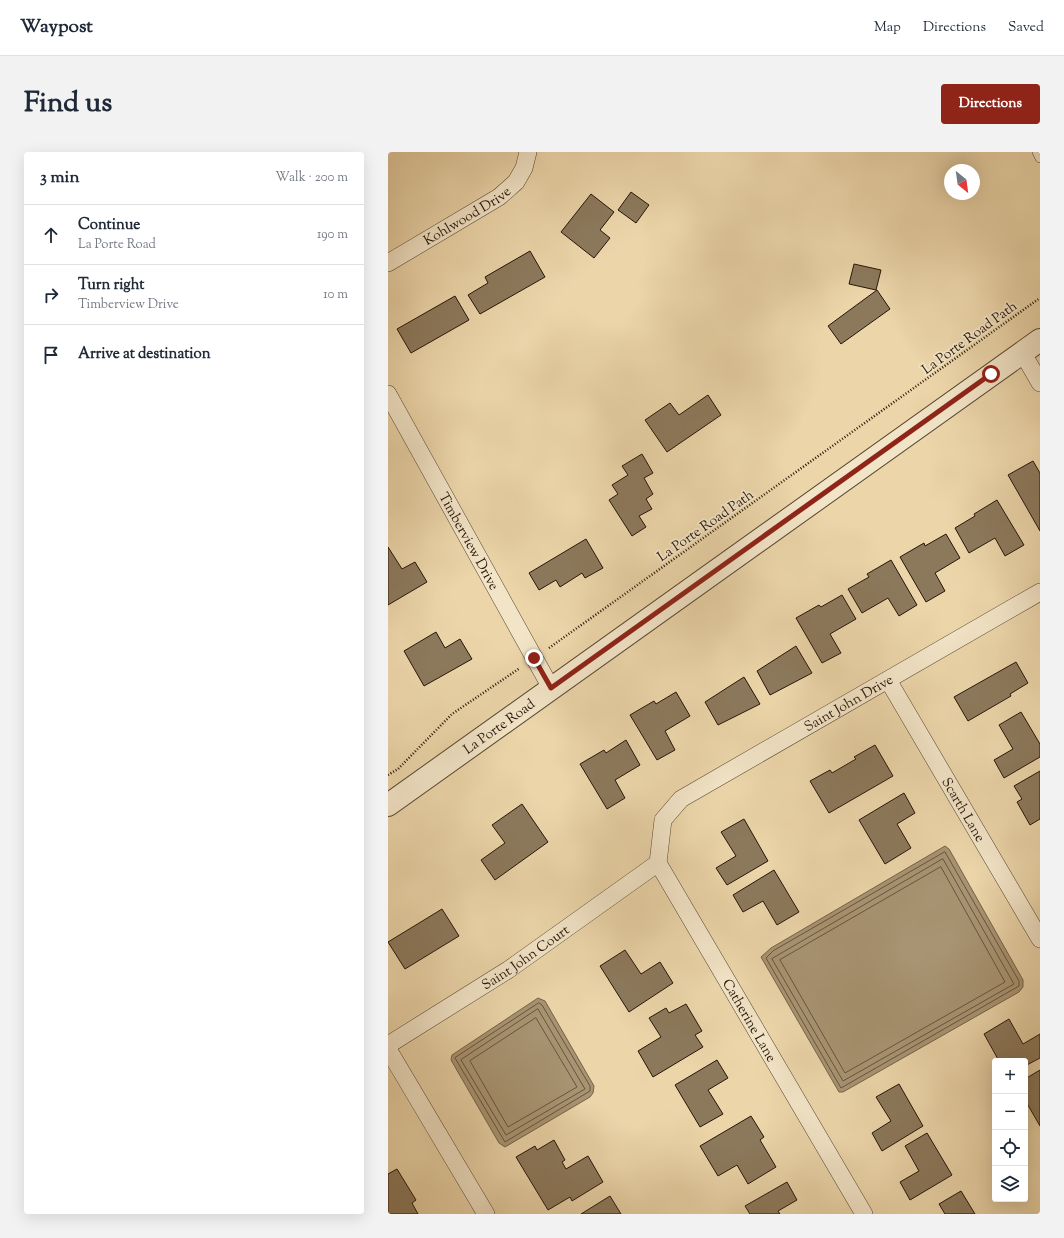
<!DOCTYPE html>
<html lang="en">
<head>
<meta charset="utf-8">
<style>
	:root { --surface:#fff; --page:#f2f2f3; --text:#1f2937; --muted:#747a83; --line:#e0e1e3; --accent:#8f2418 }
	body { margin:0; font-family:"Sorts Mill Goudy",serif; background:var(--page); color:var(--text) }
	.controls { position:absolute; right:12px; bottom:12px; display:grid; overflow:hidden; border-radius:4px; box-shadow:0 4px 16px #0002 }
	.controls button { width:36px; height:36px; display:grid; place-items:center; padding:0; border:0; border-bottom:1px solid var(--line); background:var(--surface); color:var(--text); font:20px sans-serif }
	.compass { position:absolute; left:556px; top:12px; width:36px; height:36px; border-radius:50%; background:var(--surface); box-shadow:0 4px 16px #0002; rotate:151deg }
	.stop { position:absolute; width:12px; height:12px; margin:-9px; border:3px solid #8f2418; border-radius:50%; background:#fff }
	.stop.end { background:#8f2418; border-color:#fff; box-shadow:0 1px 4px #0008 }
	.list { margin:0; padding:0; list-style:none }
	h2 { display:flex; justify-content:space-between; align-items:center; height:52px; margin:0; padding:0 16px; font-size:17px }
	h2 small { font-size:13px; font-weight:400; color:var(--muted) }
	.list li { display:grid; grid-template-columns:26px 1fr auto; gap:12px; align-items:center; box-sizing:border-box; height:60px; padding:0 16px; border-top:1px solid var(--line) }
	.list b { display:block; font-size:15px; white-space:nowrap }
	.list p { margin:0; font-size:13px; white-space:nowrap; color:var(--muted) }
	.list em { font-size:13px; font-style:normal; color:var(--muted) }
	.icon { flex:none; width:22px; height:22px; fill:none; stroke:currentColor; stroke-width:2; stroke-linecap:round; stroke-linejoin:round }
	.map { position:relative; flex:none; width:652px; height:1062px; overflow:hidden; border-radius:4px }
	header { display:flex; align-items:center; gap:24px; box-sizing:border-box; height:56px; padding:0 20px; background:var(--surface); border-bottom:1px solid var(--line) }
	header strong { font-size:19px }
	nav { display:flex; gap:22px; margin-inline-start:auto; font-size:14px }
	.intro { display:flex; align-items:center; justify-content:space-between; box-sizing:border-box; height:96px; padding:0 24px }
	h1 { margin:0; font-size:28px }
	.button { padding:10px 18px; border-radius:4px; background:var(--accent); color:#fff; font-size:14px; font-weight:700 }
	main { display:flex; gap:24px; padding:0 24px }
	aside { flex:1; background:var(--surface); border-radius:4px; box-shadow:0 4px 16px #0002 }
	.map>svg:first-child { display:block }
	.water { fill:#a89472; stroke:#746148 }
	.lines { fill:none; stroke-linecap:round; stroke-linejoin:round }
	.shore { stroke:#67543d; stroke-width:1 }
	.building { fill:#8c795c; stroke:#261508 }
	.service-casing { stroke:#574530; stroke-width:10 }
	.minor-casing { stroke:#574530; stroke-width:18 }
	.tertiary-casing { stroke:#574530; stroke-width:24 }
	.path { stroke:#261508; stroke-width:2.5; stroke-dasharray:1 2; stroke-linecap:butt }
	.service { stroke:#f2e4c7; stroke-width:9 }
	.minor { stroke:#f2e4c7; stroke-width:17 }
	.tertiary { stroke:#f2e4c7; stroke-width:22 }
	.route { stroke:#8f2418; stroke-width:5 }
	.labels { text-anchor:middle; stroke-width:3.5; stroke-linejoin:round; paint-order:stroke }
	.street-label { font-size:14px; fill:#261508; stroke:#f2e4c7 }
</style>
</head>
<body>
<header>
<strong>Waypost</strong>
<nav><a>Map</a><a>Directions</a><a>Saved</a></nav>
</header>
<div class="intro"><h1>Find us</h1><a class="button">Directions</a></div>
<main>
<aside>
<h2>3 min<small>Walk · 200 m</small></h2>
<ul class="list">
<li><svg class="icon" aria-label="ahead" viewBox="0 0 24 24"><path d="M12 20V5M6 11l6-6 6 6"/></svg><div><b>Continue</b><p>La Porte Road</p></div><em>190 m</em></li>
<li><svg class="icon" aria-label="right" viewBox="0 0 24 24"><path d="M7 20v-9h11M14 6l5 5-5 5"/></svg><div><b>Turn right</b><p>Timberview Drive</p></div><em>10 m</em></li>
<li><svg class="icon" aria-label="arrive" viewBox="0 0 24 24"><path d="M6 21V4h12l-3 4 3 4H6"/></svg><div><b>Arrive at destination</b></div></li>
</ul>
</aside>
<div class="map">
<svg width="652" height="1062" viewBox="0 0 652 1062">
	<rect width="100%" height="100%" fill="#ebd5a9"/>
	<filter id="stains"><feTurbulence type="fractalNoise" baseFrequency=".005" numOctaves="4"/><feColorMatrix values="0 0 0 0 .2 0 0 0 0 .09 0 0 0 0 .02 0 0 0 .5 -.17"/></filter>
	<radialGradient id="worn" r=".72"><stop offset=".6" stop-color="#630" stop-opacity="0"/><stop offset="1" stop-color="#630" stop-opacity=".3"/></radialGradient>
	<path class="water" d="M557,694L561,697L635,828V835L631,840L455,940H451L373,805L383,796Z
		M150,846L157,849L206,934L205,941L202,945L117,995L111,991L63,908L64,903Z"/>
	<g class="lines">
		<path class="shore" d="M557,700L631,829V834L453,936L378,806L385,799Z
			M555,707L626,832L455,929L384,807Z
			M553,715L617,830L457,921L392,808Z
			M151,851L154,853L202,934V939L117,990L67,906Z
			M150,857L197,937L118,983L73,908Z
			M148,866L189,935L120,975L82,909Z"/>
	</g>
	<path class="building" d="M243,40L261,53L248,71L230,58Z
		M203,42L226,60L212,78L222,86L206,106L173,80Z
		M142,99L157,125L92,162L80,143L100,131L97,125Z
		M466,112L493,118L488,138L461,132Z
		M489,138L502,157L453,192L440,174Z
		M67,144L81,168L23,201L9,177Z
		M320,243L333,263L279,300L257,268L282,251L291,263Z
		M254,302L265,321L256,326L265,342L258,347L264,357L251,364L258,375L244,384L221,348L230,342L224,333L240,323L234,314Z
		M645,309L652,321V379L620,323Z
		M609,348L636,393L617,404L607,386L581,401L567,376L587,364L586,362Z
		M558,382L572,406L547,421L557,439L538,450L512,405L536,391L537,394Z
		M198,387L215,416L197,426L194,421L172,435L168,428L151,438L141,421Z
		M0,395L14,417L27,410L39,430L0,453Z
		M503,408L529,453L511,464L500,446L474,461L460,437L481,425L479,422Z
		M454,443L468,467L442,482L453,501L434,511L408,466L431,453L433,455Z
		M48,480L57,496L72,487L84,507L36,534L16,499Z
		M408,494L424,521L382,543L369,519Z
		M628,510L640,531L622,542L623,544L580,569L566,545Z
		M356,525L372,552L330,573L317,550Z
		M288,540L302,564L277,579L287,598L269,608L242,563L266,549L268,552Z
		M633,560L652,592V605L616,626L606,608L625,597L611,573Z
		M238,588L252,613L227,628L237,646L219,657L192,612L216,598L218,601Z
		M487,593L505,624L441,661L422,629L442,618L444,621L468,607L466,605Z
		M652,619V667L642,673L629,650L634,647L626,634Z
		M516,641L527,661L509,672L523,696L497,712L471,668Z
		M134,652L160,690L107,728L93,708L117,691L104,673Z
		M356,667L380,709L339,733L328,716L348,704L333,680Z
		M386,718L411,760L389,773L375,749L355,760L345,743Z
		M54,757L71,784L17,817L0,790Z
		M237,798L253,822L272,810L285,831L241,860L212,814Z
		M298,852L314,879L307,883L315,895L265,925L250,899L273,885L261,866L278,856L281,861Z
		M621,867L635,892L652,882V906L637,914V909H611L596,882Z
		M329,908L340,926L320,938L335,962L312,975L287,933Z
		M652,918V974L637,948V927Z
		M511,932L535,974L494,999L484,981L503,969L488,945Z
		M363,964L376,985L372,988L388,1015L360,1032L349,1013L330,1024L312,994Z
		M539,981L564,1023L522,1048L512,1030L531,1019L517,994Z
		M166,988L177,1008L174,1010L178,1017L200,1004L215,1030L184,1049L182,1045L160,1058L128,1005L147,994L149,998Z
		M9,1017L28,1048L24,1051L30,1062H0V1022Z
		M399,1030L409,1048L390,1059L392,1062H362L357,1054Z
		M573,1039L587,1062H557L551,1052Z
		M222,1044L233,1062H193Z"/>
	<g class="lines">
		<defs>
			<path id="service" d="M649,0L652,6"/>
			<g id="minor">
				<path id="s1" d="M0,111L111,45L128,30L136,16L140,0"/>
				<path d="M634,200L652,231"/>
				<path id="s2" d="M0,242L163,536"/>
				<path id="s3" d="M500,528L652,787"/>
				<path id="s4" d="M0,893L120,818L270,711"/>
				<path d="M0,897L98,1062"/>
				<path id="s5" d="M476,1062L270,711L275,668L293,647L652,440"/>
			</g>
			<g id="tertiary">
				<path id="s6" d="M0,653L652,188"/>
			</g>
		</defs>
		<use href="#service" class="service-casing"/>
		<use href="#minor" class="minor-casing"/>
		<use href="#tertiary" class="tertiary-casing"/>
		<path class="path" d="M161,496L652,146
			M0,623L10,617L64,562L132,516"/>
		<use href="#service" class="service"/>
		<use href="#minor" class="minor"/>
		<use href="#tertiary" class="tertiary"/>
	</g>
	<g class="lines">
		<path class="route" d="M146,506L163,536L603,222"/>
	</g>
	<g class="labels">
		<g class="street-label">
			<text dy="5" stroke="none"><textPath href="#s1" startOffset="92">Kohlwood Drive</textPath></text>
			<text transform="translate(581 185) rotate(-36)" y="5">La Porte Road Path</text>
			<text transform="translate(317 373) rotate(-35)" y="5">La Porte Road Path</text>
			<text dy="5" stroke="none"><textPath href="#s2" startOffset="168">Timberview Drive</textPath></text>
			<text dy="5" stroke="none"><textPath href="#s5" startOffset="671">Saint John Drive</textPath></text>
			<text dy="5" stroke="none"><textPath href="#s6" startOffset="136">La Porte Road</textPath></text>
			<text dy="5" stroke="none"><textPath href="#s3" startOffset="150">Scarth Lane</textPath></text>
			<text dy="5" stroke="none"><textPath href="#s4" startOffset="163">Saint John Court</textPath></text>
			<text transform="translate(362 868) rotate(60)" y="5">Catherine Lane</text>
		</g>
	</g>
	<rect width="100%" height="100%" filter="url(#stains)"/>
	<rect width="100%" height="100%" fill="url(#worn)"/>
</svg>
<div class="controls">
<button>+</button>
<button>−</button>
<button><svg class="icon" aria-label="locate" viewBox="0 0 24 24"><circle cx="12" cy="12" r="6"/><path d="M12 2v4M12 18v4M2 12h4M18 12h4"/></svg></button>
<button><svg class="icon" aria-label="layers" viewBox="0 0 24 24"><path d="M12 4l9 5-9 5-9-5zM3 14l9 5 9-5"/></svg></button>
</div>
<svg class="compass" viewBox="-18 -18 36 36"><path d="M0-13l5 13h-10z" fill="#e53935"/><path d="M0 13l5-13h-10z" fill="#747a83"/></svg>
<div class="stop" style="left:603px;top:222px"></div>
<div class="stop end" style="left:146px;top:506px"></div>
</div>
</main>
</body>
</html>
